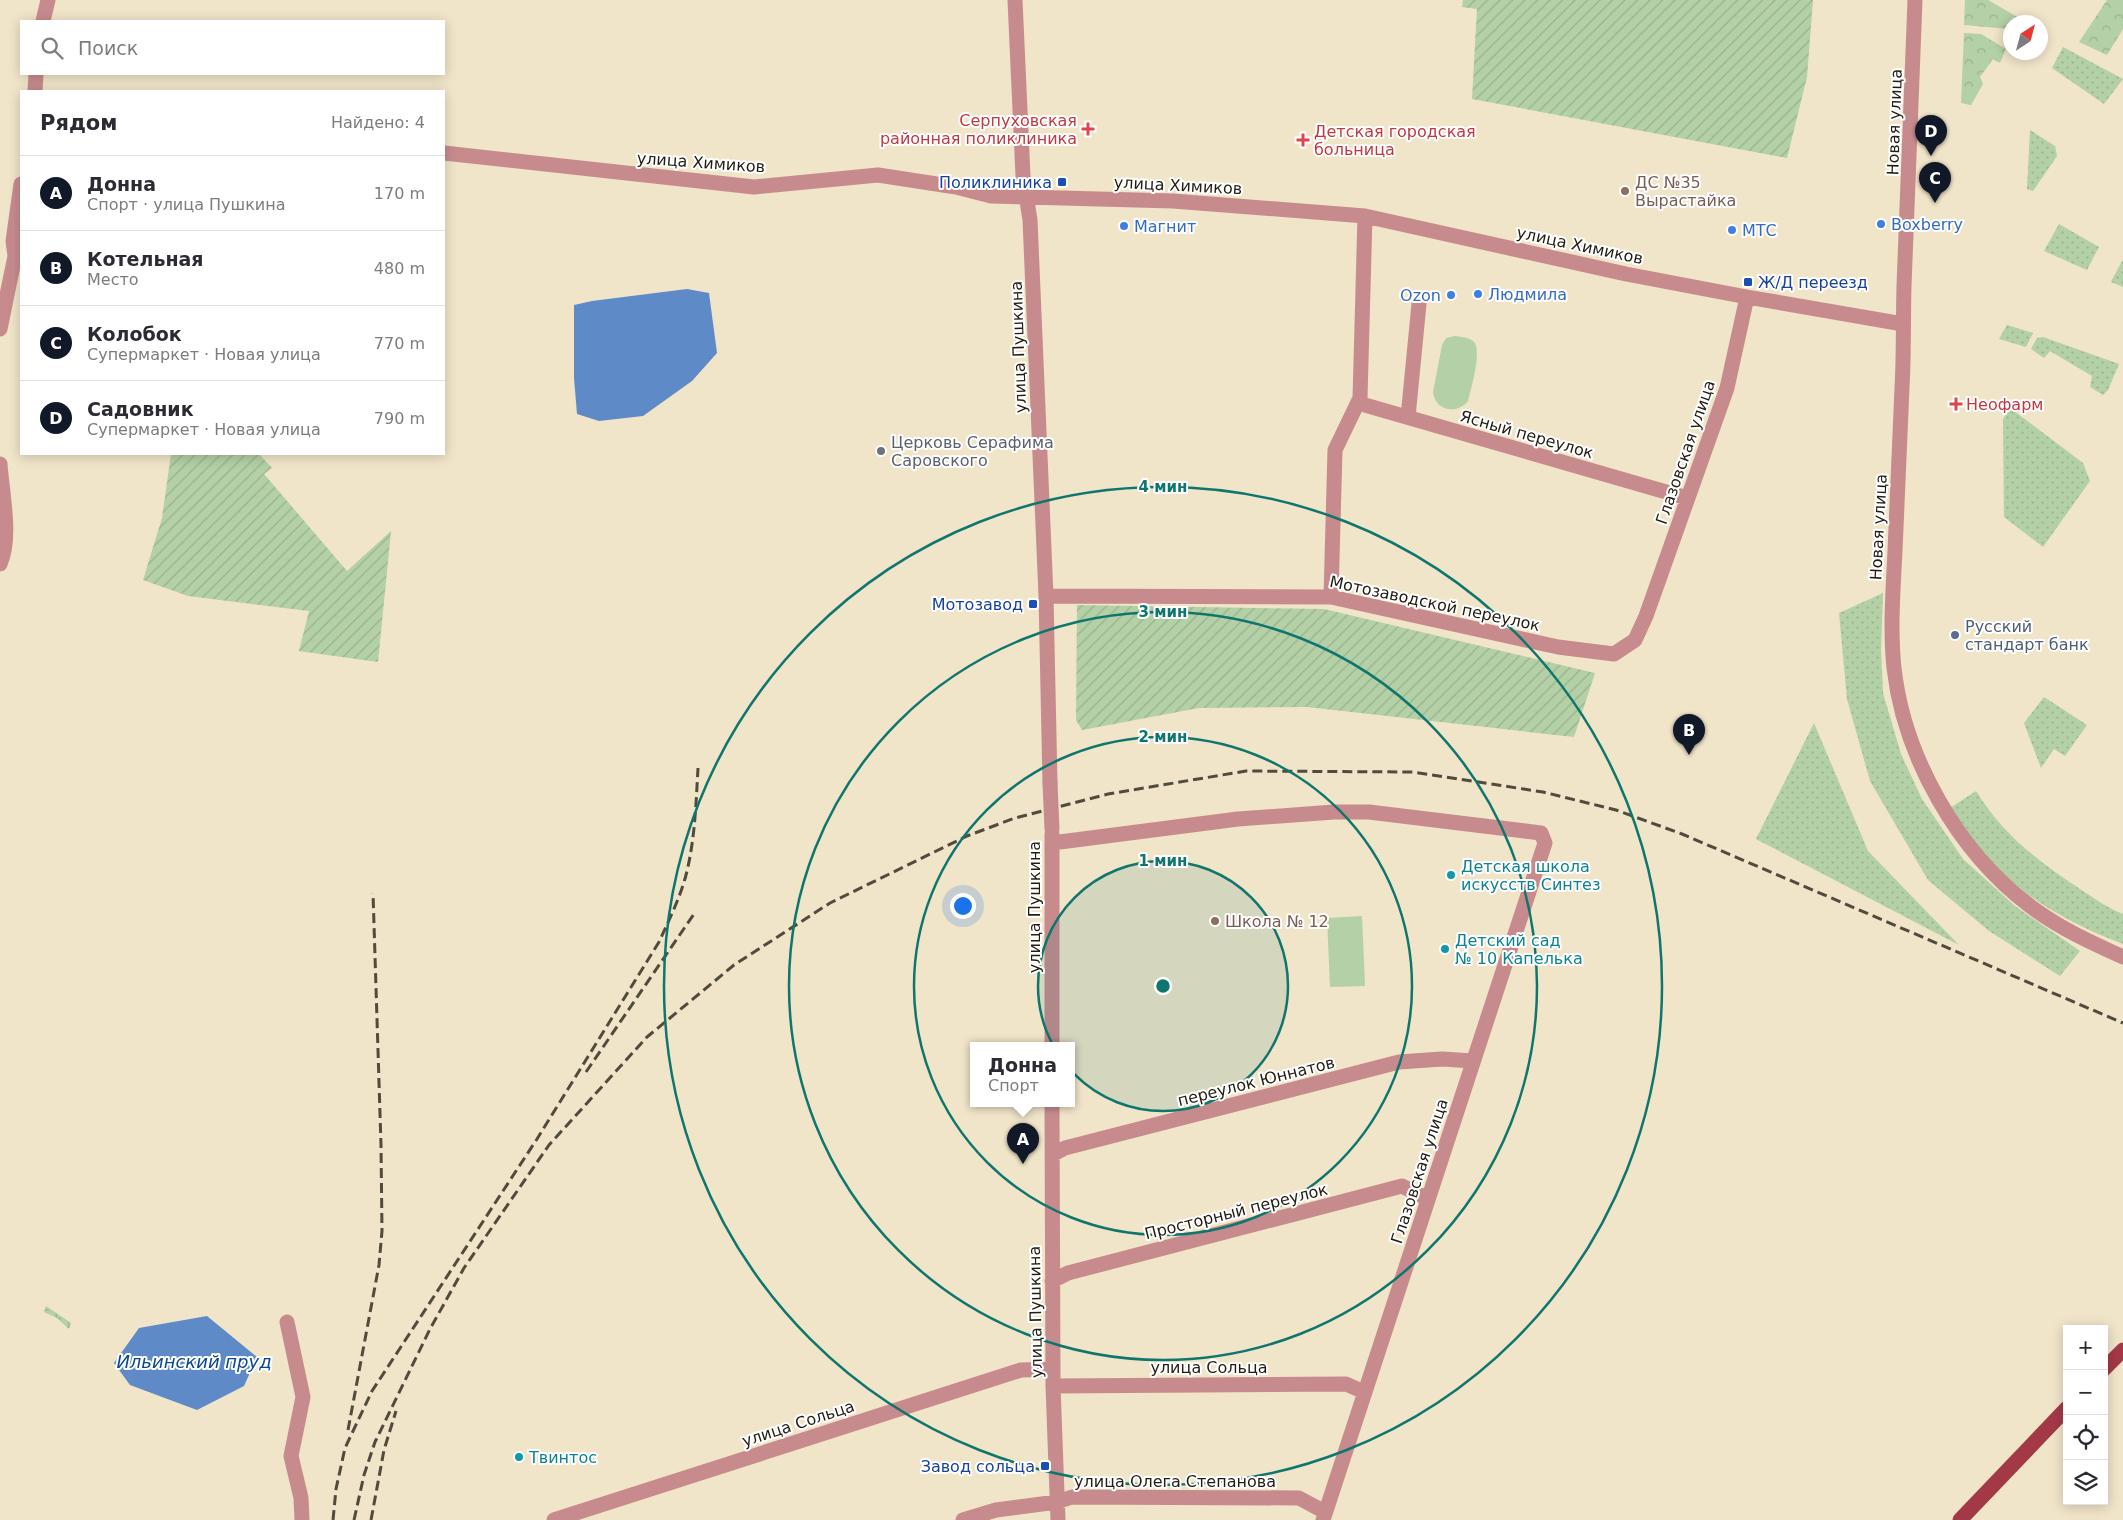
<!DOCTYPE html>
<html lang="ru">
<head>
<meta charset="utf-8">
<style>
	:root { --surface:#fff; --page:#f2f2f3; --text:#2b2b33; --muted:#7c7c81; --line:#e1e1e2; --accent:#111827 }
	body { margin:0; font-family:"DejaVu Sans",sans-serif; background:var(--page); color:var(--text) }
	.controls { position:absolute; right:15px; bottom:15px; display:grid; overflow:hidden; border-radius:0px; box-shadow:0 2px 12px #0003 }
	.controls button { width:45px; height:45px; display:grid; place-items:center; padding:0; border:0; border-bottom:1px solid var(--line); background:var(--surface); color:var(--text); font:25px sans-serif }
	.compass { position:absolute; left:2003px; top:15px; width:45px; height:45px; border-radius:50%; background:var(--surface); box-shadow:0 2px 12px #0003; rotate:36deg }
	.you { position:absolute; left:962px; top:905px; width:18px; height:18px; margin:-12px; border:4px solid #fff; border-radius:50%; background:#1a73e8; box-shadow:0 0 0 8px #1a73e833 }
	.badge { display:grid; place-items:center; width:32px; height:32px; border-radius:50%; background:var(--accent); color:#fff; font-size:16px; font-weight:700 }
	.pin { position:absolute; translate:-50% -41px; filter:drop-shadow(0 1px 2px #0008) }
	.pin::after { content:''; position:absolute; top:26px; width:18px; height:15px; background:inherit; clip-path:polygon(0 0,100% 0,50% 100%) }
	.popup { position:absolute; left:970px; top:1042px; width:105px; height:65px; box-sizing:border-box; display:grid; place-content:center; border-radius:0px; background:var(--surface); filter:drop-shadow(0 1px 4px #0005); font-size:16px; white-space:nowrap; color:var(--muted) }
	.popup b { font-size:19px; color:var(--text) }
	.popup::after { content:''; position:absolute; left:50%; top:100%; margin-left:-10px; border:10px solid transparent; border-top-color:var(--surface) }
	.list { margin:0; padding:0; list-style:none }
	h2 { display:flex; justify-content:space-between; align-items:center; height:65px; margin:0; padding:0 20px; font-size:21px }
	h2 small { font-size:16px; font-weight:400; color:var(--muted) }
	.list li { display:grid; grid-template-columns:32px 1fr auto; gap:15px; align-items:center; box-sizing:border-box; height:75px; padding:0 20px; border-top:1px solid var(--line) }
	.list b { display:block; font-size:19px; white-space:nowrap }
	.list p { margin:0; font-size:16px; white-space:nowrap; color:var(--muted) }
	.list em { font-size:16px; font-style:normal; color:var(--muted) }
	.icon { flex:none; width:28px; height:28px; fill:none; stroke:currentColor; stroke-width:2; stroke-linecap:round; stroke-linejoin:round }
	.map { position:relative; flex:none; width:2123px; height:1520px; overflow:hidden }
	.search { position:absolute; background:var(--surface); box-shadow:0 2px 12px #0003; left:20px; top:20px; width:425px; height:55px; display:flex; align-items:center; gap:12px; box-sizing:border-box; padding:0 18px; border-radius:0px; color:var(--muted); font-size:19px }
	.panel { position:absolute; background:var(--surface); box-shadow:0 2px 12px #0003; left:20px; top:90px; width:425px; height:365px; border-radius:0px }
	.map>svg:first-child { display:block }
	.grass { fill:url(#grass-dots) }
	.forest { fill:url(#forest-crowns) }
	.wetland { fill:url(#wetland-marsh) }
	.garden { fill:url(#garden-furrows) }
	.pitch { fill:#b3d0a6 }
	.water { fill:#5e8bc7 }
	.lines { fill:none; stroke-linecap:round; stroke-linejoin:round }
	.minor { stroke:#c78b8e; stroke-width:15 }
	.major { stroke:#a33947; stroke-width:15 }
	.rail { stroke:#514b3d; stroke-width:3; stroke-dasharray:10 5; stroke-linecap:butt }
	.minor-bridge { stroke:#c78b8e; stroke-width:15 }
	.ring { fill:none; stroke:#0f766e; stroke-width:2.5 }
	.health-dot { fill:#e0444e; stroke:#fff; stroke-width:2 }
	.transit-dot { fill:#1a4fb4; stroke:#fff; stroke-width:2 }
	.education-dot { fill:#8d6e63; stroke:#fff; stroke-width:2 }
	.shop-dot { fill:#3f7fe0; stroke:#fff; stroke-width:2 }
	.worship-dot { fill:#6b7280; stroke:#fff; stroke-width:2 }
	.service-dot { fill:#5c6f8a; stroke:#fff; stroke-width:2 }
	.culture-dot { fill:#0f9aa8; stroke:#fff; stroke-width:2 }
	.labels { text-anchor:middle; stroke-width:4; stroke-linejoin:round; paint-order:stroke }
	.health-label { font-size:16px; fill:#be3a42; stroke:#fff; text-anchor:start }
	.street-label { font-size:16px; fill:#211d13; stroke:#fff }
	.transit-label { font-size:16px; fill:#164399; stroke:#fff; text-anchor:end }
	.education-label { font-size:16px; fill:#785e54; stroke:#fff; text-anchor:start }
	.shop-label { font-size:16px; fill:#366cbe; stroke:#fff; text-anchor:start }
	.worship-label { font-size:16px; fill:#5b616d; stroke:#fff; text-anchor:start }
	.service-label { font-size:16px; fill:#4e5e75; stroke:#fff; text-anchor:start }
	.culture-label { font-size:16px; fill:#0d838f; stroke:#fff; text-anchor:start }
	.water-label { font-size:18px; font-style:italic; fill:#084891; stroke:#fff }
	.centre { fill:#0f766e; stroke:#fff; stroke-width:2.5 }
	.ring-label { font-size:15px; text-anchor:middle; font-weight:bold; fill:#0f766e; stroke:#fff; stroke-width:4; stroke-linejoin:round; paint-order:stroke }
</style>
</head>
<body>
<div class="map">
<svg width="2123" height="1520" viewBox="0 0 2123 1520">
	<defs>
		<pattern id="grass-dots" width="8" height="8" patternUnits="userSpaceOnUse" patternTransform="scale(1.25)"><rect width="8" height="8" fill="#b3d0a6"/><path d="M2 2h.1M6 6h.1" fill="none" stroke="#9ab28e" stroke-width="1.8" stroke-linecap="round"/></pattern>
		<pattern id="forest-crowns" width="20" height="18" patternUnits="userSpaceOnUse" patternTransform="scale(1.25)"><rect width="20" height="18" fill="#b3d0a6"/><path d="M2 6a3 3 0 1 1 6 0M12 15a3 3 0 1 1 6 0" fill="none" stroke="#9ab28e"/></pattern>
		<pattern id="wetland-marsh" width="20" height="14" patternUnits="userSpaceOnUse" patternTransform="scale(1.25)"><rect width="20" height="14" fill="#b3d0a6"/><path d="M1 5h8M5 5V1M11 12h8M15 12V8" fill="none" stroke="#9ab28e"/></pattern>
		<pattern id="garden-furrows" width="10" height="10" patternUnits="userSpaceOnUse" patternTransform="scale(1.25)"><rect width="10" height="10" fill="#b3d0a6"/><path d="M-1 1l2-2M0 10L10 0M9 11l2-2" fill="none" stroke="#9ab28e"/></pattern>
	</defs>
	<rect width="100%" height="100%" fill="#f0e4c9"/>
	<path class="grass" d="M2063,47L2123,79L2104,104L2052,68Z
		M2030,130L2055,146L2057,156L2033,191L2027,189Z
		M2059,224L2099,247L2087,270L2044,251Z
		M2122,261H2123V287L2111,282Z
		M2007,325L2033,333L2026,347L1999,339Z
		M2043,337L2119,364L2108,390L2103,395L2090,387L2092,376L2050,351L2044,358L2031,349L2037,338Z
		M2010,408L2083,463L2090,481L2043,547L2004,517L2003,419Z
		M1883,593L1881,650L1883,693L1901,754L1922,799L1963,859L2015,906L2080,951L2060,976L1989,931L1928,880L1870,781L1847,699L1839,613Z
		M2044,697L2087,725L2065,756L2054,749L2041,768L2024,723Z
		M1814,723L1868,851L1959,945L1756,839Z
		M1976,791C2003,835 2038,861 2080,889C2094,898 2107,908 2123,914V944C2071,925 2021,896 1983,855C1970,841 1960,823 1950,808Z"/>
	<path class="forest" d="M1965,0H1988L2026,22H2010V29L1964,25Z
		M2107,0H2123V29L2107,55L2079,42Z
		M1964,33L1981,34L2006,49L2000,63L1993,59L1980,77L1983,84L1971,105L1961,103Z"/>
	<path class="wetland" d="M46,1306L71,1323L69,1329L57,1318L44,1312Z"/>
	<path class="garden" d="M1463,0H1813L1807,77L1787,158L1472,99L1477,9L1462,7Z
		M171,454H259L272,468L264,474L347,571L391,531L378,662L299,651L309,611L188,596L143,580L162,518Z
		M1077,605L1324,609L1595,673L1574,737L1307,707L1199,708L1082,730L1076,720Z"/>
	<path class="pitch" d="M1455,336C1461,337 1469,337 1474,342C1482,351 1471,389 1468,401C1457,415 1435,411 1433,392L1442,345L1446,338Z
		M1362,916L1365,986L1330,987L1327,918Z"/>
	<path class="water" d="M687,289L709,293L717,353L692,381L643,416L599,421L577,414L574,378V305L592,301Z
		M207,1316L257,1357L244,1386L197,1410L130,1385L114,1363L139,1328Z"/>
	<g class="lines">
		<path class="minor" d="M1015,0L1023,176L1030,220L1046,596L1050,783
			M1915,0C1912,96 1908,191 1904,286C1903,320 1904,354 1902,387C1900,442 1897,497 1895,551C1893,590 1890,630 1894,668C1904,757 1958,852 2030,906C2059,928 2090,942 2123,957
			M43,21L48,0
			M35,91L36,74
			M444,153L754,187L878,175L956,187L991,196L1173,201L1365,216L1626,274L1747,297L1903,324
			M0,329L15,256L13,241L21,184
			M1358,403L1687,498
			M1408,417L1419,304
			M0,464C2,493 12,538 0,564
			M1046,596L1331,597L1558,647L1614,654L1635,640L1646,616L1727,388L1747,297
			M1331,597L1335,450L1360,398L1365,216
			M1052,843L1238,819L1334,812H1369L1541,833L1545,843L1323,1520
			M1052,1045V834
			M1052,1103L1053,1386L1058,1520
			M1052,1155L1065,1148L1399,1062L1442,1059L1473,1061
			M1052,1281L1068,1273L1402,1186L1428,1199
			M287,1322L303,1397L291,1456L301,1498L302,1520
			M1053,1386L1346,1384L1364,1392
			M554,1520L1021,1370L1053,1369
			M963,1520L996,1510L1057,1502L1072,1497L1299,1498L1325,1512"/>
		<path class="major" d="M2104,1369L2123,1350
			M1960,1520L2067,1408"/>
		<path class="rail" d="M586,1072L696,911
			M348,1430L379,1265L382,1231L381,1145L373,893
			M333,1520L336,1489L345,1448L372,1391L537,1139L659,942C669,920 680,898 686,875C695,840 696,803 698,768
			M354,1520L364,1475L375,1442L430,1329L464,1268L549,1145L647,1037L734,965L830,903L967,836L1015,818L1108,794L1246,771L1413,772L1543,792L1616,810L1682,834L2123,1023
			M371,1520L384,1450L396,1411"/>
		<path class="minor-bridge" d="M1050,783L1052,829"/>
	</g>
	<circle cx="1163" cy="986" r="125" fill="#0f766e" fill-opacity=".12"/>
	<g class="ring">
		<circle cx="1163" cy="986" r="125"/>
		<circle cx="1163" cy="986" r="249"/>
		<circle cx="1163" cy="986" r="374"/>
		<circle cx="1163" cy="986" r="499"/>
	</g>
	<g class="health-dot">
		<path d="M1085.5 121.5h5v5h5v5h-5v5h-5v-5h-5v-5h5z"/>
		<path d="M1300.5 132.5h5v5h5v5h-5v5h-5v-5h-5v-5h5z"/>
		<path d="M1953.5 396.5h5v5h5v5h-5v5h-5v-5h-5v-5h5z"/>
	</g>
	<g class="transit-dot">
		<rect x="1057" y="177" width="10" height="10" rx="2.5"/>
		<rect x="1743" y="277" width="10" height="10" rx="2.5"/>
		<rect x="1028" y="599" width="10" height="10" rx="2.5"/>
		<rect x="1040" y="1461" width="10" height="10" rx="2.5"/>
	</g>
	<g class="education-dot">
		<circle cx="1625" cy="191" r="5"/>
		<circle cx="1215" cy="921" r="5"/>
	</g>
	<g class="shop-dot">
		<circle cx="1881" cy="224" r="5"/>
		<circle cx="1124" cy="226" r="5"/>
		<circle cx="1732" cy="230" r="5"/>
		<circle cx="1478" cy="294" r="5"/>
		<circle cx="1451" cy="295" r="5"/>
	</g>
	<circle class="worship-dot" cx="881" cy="451" r="5"/>
	<circle class="service-dot" cx="1955" cy="635" r="5"/>
	<g class="culture-dot">
		<circle cx="1451" cy="875" r="5"/>
		<circle cx="1445" cy="949" r="5"/>
		<circle cx="519" cy="1457" r="5"/>
	</g>
	<g class="labels">
		<g class="health-label">
			<text x="1077" y="126" text-anchor="end">Серпуховская<tspan x="1077" dy="18">районная поликлиника</tspan></text>
			<text x="1314" y="137">Детская городская<tspan x="1314" dy="18">больница</tspan></text>
			<text x="1966" y="410">Неофарм</text>
		</g>
		<g class="street-label">
			<text transform="translate(1894 122) rotate(-88)" y="6">Новая улица</text>
			<text transform="translate(701 162) rotate(4)" y="6">улица Химиков</text>
			<text transform="translate(1178 185) rotate(3)" y="6">улица Химиков</text>
			<text transform="translate(1580 245) rotate(12)" y="6">улица Химиков</text>
			<text transform="translate(1018 347) rotate(-92)" y="6">улица Пушкина</text>
			<text transform="translate(1527 434) rotate(16)" y="6">Ясный переулок</text>
			<text transform="translate(1685 452) rotate(-71)" y="6">Глазовская улица</text>
			<text transform="translate(1878 527) rotate(-87)" y="6">Новая улица</text>
			<text transform="translate(1435 603) rotate(12)" y="6">Мотозаводской переулок</text>
			<text transform="translate(1034 907) rotate(-90)" y="6">улица Пушкина</text>
			<text transform="translate(1256 1081) rotate(-14)" y="6">переулок Юннатов</text>
			<text transform="translate(1419 1171) rotate(-72)" y="6">Глазовская улица</text>
			<text transform="translate(1236 1211) rotate(-14)" y="6">Просторный переулок</text>
			<text transform="translate(1035 1312) rotate(-91)" y="6">улица Пушкина</text>
			<text x="1209" y="1373">улица Сольца</text>
			<text transform="translate(798 1423) rotate(-18)" y="6">улица Сольца</text>
			<text x="1175" y="1487">улица Олега Степанова</text>
		</g>
		<g class="transit-label">
			<text x="1052" y="188">Поликлиника</text>
			<text x="1758" y="288" text-anchor="start">Ж/Д переезд</text>
			<text x="1023" y="610">Мотозавод</text>
			<text x="1035" y="1472">Завод сольца</text>
		</g>
		<g class="education-label">
			<text x="1635" y="188">ДС №35<tspan x="1635" dy="18">Вырастайка</tspan></text>
			<text x="1225" y="927">Школа № 12</text>
		</g>
		<g class="shop-label">
			<text x="1891" y="230">Boxberry</text>
			<text x="1134" y="232">Магнит</text>
			<text x="1742" y="236">МТС</text>
			<text x="1488" y="300">Людмила</text>
			<text x="1441" y="301" text-anchor="end">Ozon</text>
		</g>
		<g class="worship-label">
			<text x="891" y="448">Церковь Серафима<tspan x="891" dy="18">Саровского</tspan></text>
		</g>
		<g class="service-label">
			<text x="1965" y="632">Русский<tspan x="1965" dy="18">стандарт банк</tspan></text>
		</g>
		<g class="culture-label">
			<text x="1461" y="872">Детская школа<tspan x="1461" dy="18">искусств Синтез</tspan></text>
			<text x="1455" y="946">Детский сад<tspan x="1455" dy="18">№ 10 Капелька</tspan></text>
			<text x="529" y="1463">Твинтос</text>
		</g>
		<g class="water-label">
			<text x="194" y="1368">Ильинский пруд</text>
		</g>
	</g>
	<circle cx="1163" cy="986" r="8" class="centre"/>
	<g class="ring-label">
		<text x="1163" y="492">4 мин</text>
		<text x="1163" y="617">3 мин</text>
		<text x="1163" y="742">2 мин</text>
		<text x="1163" y="866">1 мин</text>
	</g>
</svg>
<div class="controls">
<button>+</button>
<button>−</button>
<button><svg class="icon" aria-label="locate" viewBox="0 0 24 24"><circle cx="12" cy="12" r="6"/><path d="M12 2v4M12 18v4M2 12h4M18 12h4"/></svg></button>
<button><svg class="icon" aria-label="layers" viewBox="0 0 24 24"><path d="M12 4l9 5-9 5-9-5zM3 14l9 5 9-5"/></svg></button>
</div>
<svg class="compass" viewBox="-18 -18 36 36"><path d="M0-13l5 13h-10z" fill="#e53935"/><path d="M0 13l5-13h-10z" fill="#7c7c81"/></svg>
<div class="you"></div>
<div class="pin badge" style="left:1023px;top:1164px">A</div>
<div class="popup"><b>Донна</b>Спорт</div>
<div class="pin badge" style="left:1689px;top:755px">B</div>
<div class="pin badge" style="left:1935px;top:203px">C</div>
<div class="pin badge" style="left:1931px;top:156px">D</div>
<div class="search"><svg class="icon" aria-label="search" viewBox="0 0 24 24"><circle cx="10" cy="10" r="6"/><path d="M15 15l6 6"/></svg>Поиск</div>
<section class="panel">
<h2>Рядом<small>Найдено: 4</small></h2>
<ul class="list">
<li><span class="badge">A</span><div><b>Донна</b><p>Спорт · улица Пушкина</p></div><em>170 m</em></li>
<li><span class="badge">B</span><div><b>Котельная</b><p>Место</p></div><em>480 m</em></li>
<li><span class="badge">C</span><div><b>Колобок</b><p>Супермаркет · Новая улица</p></div><em>770 m</em></li>
<li><span class="badge">D</span><div><b>Садовник</b><p>Супермаркет · Новая улица</p></div><em>790 m</em></li>
</ul>
</section>
</div>
</body>
</html>
